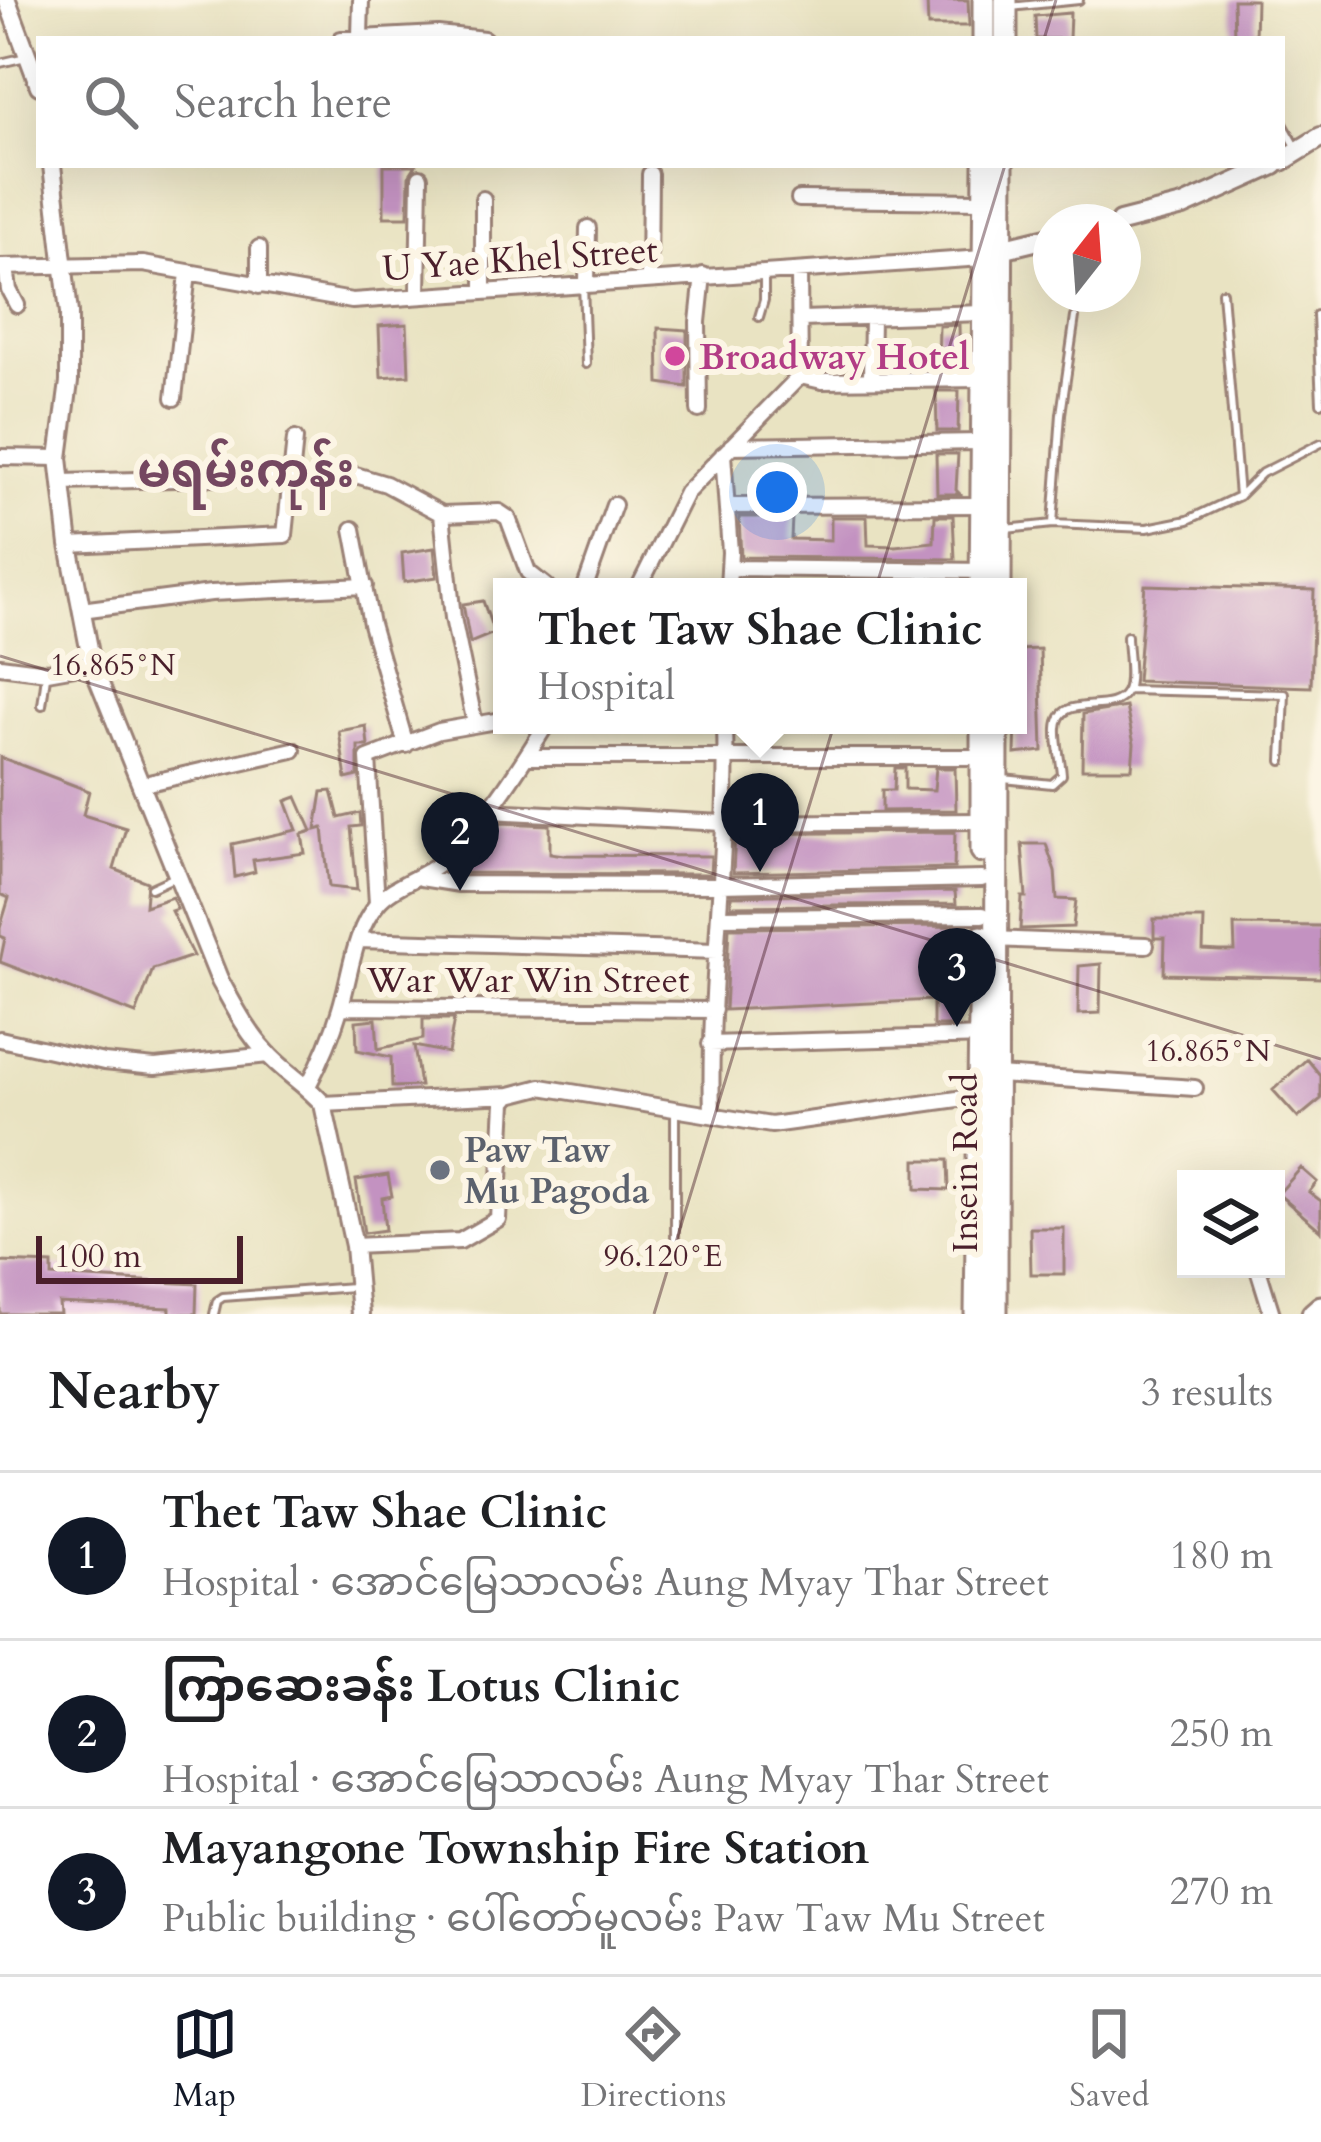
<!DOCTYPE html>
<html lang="en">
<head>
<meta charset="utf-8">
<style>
	:root { --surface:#fff; --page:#f6f6f6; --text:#202124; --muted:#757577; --line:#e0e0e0; --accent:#111827 }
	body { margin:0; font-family:Cardo,"Noto Sans Myanmar",serif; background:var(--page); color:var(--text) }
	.controls { position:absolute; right:36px; bottom:36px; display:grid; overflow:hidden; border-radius:0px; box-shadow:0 12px 48px #0002 }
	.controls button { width:108px; height:108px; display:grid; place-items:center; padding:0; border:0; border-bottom:3px solid var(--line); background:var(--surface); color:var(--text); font:60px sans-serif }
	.compass { position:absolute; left:1033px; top:204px; width:108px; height:108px; border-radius:50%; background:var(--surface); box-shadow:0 12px 48px #0002; rotate:17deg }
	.scale { position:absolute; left:36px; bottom:30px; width:207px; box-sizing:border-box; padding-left:12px; border:6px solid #4a1f2b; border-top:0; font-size:33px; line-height:42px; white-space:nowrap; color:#4a1f2b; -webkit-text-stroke:9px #fcf5e5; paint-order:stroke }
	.you { position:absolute; left:777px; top:492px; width:42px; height:42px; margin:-30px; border:9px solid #fff; border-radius:50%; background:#1a73e8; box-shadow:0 0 0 18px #1a73e833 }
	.badge { display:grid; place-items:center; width:78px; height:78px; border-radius:50%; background:var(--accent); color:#fff; font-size:39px; font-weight:700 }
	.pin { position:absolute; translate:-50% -99px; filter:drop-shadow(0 3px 6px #0008) }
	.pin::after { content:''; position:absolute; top:63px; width:42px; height:36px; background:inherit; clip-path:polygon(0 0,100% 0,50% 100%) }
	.popup { position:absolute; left:493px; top:578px; width:534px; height:156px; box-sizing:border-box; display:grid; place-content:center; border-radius:0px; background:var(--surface); filter:drop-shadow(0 3px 9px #0005); font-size:39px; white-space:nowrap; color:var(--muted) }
	.popup b { font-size:45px; color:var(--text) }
	.popup::after { content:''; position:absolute; left:50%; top:100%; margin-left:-24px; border:24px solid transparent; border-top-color:var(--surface) }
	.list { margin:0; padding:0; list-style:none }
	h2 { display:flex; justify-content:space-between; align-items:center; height:156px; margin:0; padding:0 48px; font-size:51px }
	h2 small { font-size:39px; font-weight:400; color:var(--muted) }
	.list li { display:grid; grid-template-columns:78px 1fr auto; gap:36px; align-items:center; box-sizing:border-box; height:168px; padding:0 48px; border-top:3px solid var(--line) }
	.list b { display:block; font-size:45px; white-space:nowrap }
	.list p { margin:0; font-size:39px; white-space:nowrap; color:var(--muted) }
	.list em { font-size:39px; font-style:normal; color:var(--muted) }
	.icon { flex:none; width:66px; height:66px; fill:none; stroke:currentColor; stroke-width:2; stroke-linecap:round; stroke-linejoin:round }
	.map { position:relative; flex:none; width:1321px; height:1314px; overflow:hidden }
	.search { position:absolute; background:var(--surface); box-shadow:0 12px 48px #0002; left:36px; right:36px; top:36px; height:132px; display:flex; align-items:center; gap:30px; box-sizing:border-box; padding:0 42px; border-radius:0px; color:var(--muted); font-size:45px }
	.sheet { height:660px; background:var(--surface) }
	nav { display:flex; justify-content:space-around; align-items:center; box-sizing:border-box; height:168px; border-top:3px solid var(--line); background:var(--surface); font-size:33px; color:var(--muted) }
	nav a { display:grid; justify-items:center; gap:6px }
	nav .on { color:var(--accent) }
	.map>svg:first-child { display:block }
	.built { fill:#eed0e7 }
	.building { fill:#c392c1 }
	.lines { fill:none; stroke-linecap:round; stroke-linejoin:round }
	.service-casing { stroke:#9a8176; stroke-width:12 }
	.minor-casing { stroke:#9a8176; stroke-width:20 }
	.tertiary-casing { stroke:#9a8176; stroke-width:22 }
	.secondary-casing { stroke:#9a8176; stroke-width:24 }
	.primary-casing { stroke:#9a8176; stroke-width:27 }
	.service { stroke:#fff; stroke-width:6 }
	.minor { stroke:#fff; stroke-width:14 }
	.tertiary { stroke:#fff; stroke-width:16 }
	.secondary { stroke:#fff; stroke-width:18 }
	.primary { stroke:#fff; stroke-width:21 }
	.ticks { fill:none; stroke:#4a1f2b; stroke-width:3; stroke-opacity:0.45 }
	.hotel-dot { fill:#d1479c; stroke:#fcf5e5; stroke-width:4.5 }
	.worship-dot { fill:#6b7280; stroke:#fcf5e5; stroke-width:4.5 }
	.labels { text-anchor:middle; stroke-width:12; stroke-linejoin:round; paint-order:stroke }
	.street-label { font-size:36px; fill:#4a1f2b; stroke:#fcf5e5 }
	.hotel-label { font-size:36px; font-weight:bold; fill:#b23c85; stroke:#fcf5e5; text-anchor:start }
	.worship-label { font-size:36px; font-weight:bold; fill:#5b616d; stroke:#fcf5e5; text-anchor:start }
	.district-label { font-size:48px; font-weight:bold; fill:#744760; stroke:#fcf5e5 }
	.ticks-label { font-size:30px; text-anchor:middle; fill:#4a1f2b; stroke:#fcf5e5; stroke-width:12; stroke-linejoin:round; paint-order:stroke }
</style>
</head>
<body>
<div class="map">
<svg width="1321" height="1314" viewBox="0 0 1321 1314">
	<rect width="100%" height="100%" fill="#fcf5e5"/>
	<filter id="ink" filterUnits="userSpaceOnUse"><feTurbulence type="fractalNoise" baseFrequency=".00833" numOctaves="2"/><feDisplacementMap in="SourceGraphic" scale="24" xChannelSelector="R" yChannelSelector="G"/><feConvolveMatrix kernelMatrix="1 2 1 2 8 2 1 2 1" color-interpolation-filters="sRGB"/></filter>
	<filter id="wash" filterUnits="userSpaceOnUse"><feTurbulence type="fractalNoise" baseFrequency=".004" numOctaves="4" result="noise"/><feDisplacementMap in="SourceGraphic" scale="48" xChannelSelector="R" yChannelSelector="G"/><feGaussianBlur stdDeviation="2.7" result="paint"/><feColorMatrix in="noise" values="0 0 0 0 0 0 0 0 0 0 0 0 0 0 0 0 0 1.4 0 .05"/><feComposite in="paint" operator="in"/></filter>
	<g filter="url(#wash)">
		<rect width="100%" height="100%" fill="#e9e3c2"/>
		<path class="built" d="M0,1263L201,1276L198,1314H0Z"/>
		<g id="blocks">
			<path class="building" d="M927,0H968L969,26H928Z
				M1233,0H1256L1255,39H1234Z
				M1070,13L1069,39H1036L1035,16Z
				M384,165H416L409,176L408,217H384Z
				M407,324L409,375L381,377L379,326Z
				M959,325L960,368H938L939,326Z
				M658,328L687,330V387L659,383Z
				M936,391H959L958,431H937Z
				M936,454H958L956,490L960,494H937Z
				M935,516H953L955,559L741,557L739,517H792L791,539L831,540V517H867L868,545L895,546L934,542Z
				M434,548L437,577L404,582L402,553Z
				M1145,585L1314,590L1311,687L1137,681Z
				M483,601L494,633L470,643L463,604Z
				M1040,649L1043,751L1015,754L1018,650Z
				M1126,707L1134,744L1132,769H1082L1083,714Z
				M366,726L368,746H358V776L346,779L339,731Z
				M0,757L89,791L83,815L126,828L114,869L147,882L145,906L172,897L177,909L171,911L193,956L153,969L136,1014L0,962L5,938L0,936V928L9,898L0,894Z
				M895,768H905V789L934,790L936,768H955L956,810L882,811V790H894Z
				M332,791L339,818L360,813L361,826L351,827L357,890L329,887L323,828L316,830L322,792Z
				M297,797L312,831L302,834L305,853L253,860L255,872L235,877L232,844L297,830L286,801Z
				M500,823L550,825V853L564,855L711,856L710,874L463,873V857L488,852L486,832Z
				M955,832L954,868L733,873L735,834Z
				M1022,844H1046L1055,871L1057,899L1076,900L1073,927L1020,929L1022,897H1026Z
				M955,891L956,904L731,906V896Z
				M1154,919H1204L1203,950L1220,951H1235L1234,925L1321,926V978L1164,974L1165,938H1154Z
				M953,926L960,998H955L953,1026H933V1000L725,1010L729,928Z
				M1101,964L1100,1013L1078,1014L1079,966Z
				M376,1019L378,1049L423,1039V1019H454L448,1053L414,1046L420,1086L392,1087L391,1057L357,1050L356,1021Z
				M1307,1059L1321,1076V1099L1298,1118L1273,1090Z
				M916,1160H948L949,1190L916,1189Z
				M1301,1168L1317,1182L1309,1192L1321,1201V1231L1278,1194Z
				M388,1175L392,1196L382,1198L385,1230L364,1233L356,1180Z
				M1030,1228H1064V1274H1031Z
				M0,1262L52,1264V1276L197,1284L196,1314H170V1308L59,1303L60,1314H0Z"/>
		</g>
	</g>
	<g filter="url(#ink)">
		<use href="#blocks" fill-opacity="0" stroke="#9a8176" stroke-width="3"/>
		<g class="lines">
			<defs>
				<path id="service" d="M1010,7L1079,0
					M0,63L26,57
					M1282,122L1297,148
					M583,284L586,364
					M1222,292L1239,496
					M1317,315L1321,403
					M759,317L764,300V273
					M1053,524L1061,414L1075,317
					M1006,529L1053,524L1147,528L1188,520L1239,496L1262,473L1321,443
					M1128,690L1285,694L1282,761
					M42,705L46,676
					M1003,779L1052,784L1062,775C1061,760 1056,743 1057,728C1059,691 1112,718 1126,692C1133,680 1127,651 1127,636
					M151,888L175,877
					M675,1113V1239L676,1250L685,1256
					M214,1314L217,1301L223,1297L353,1287"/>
				<path id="minor" d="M360,36L361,0
					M341,39L438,34L484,39
					M483,199V291
					M799,199L984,201
					M0,267L143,264L352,301L983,258
					M6,267L9,290L17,305
					M649,279L650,174
					M587,283L588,228
					M259,286V248
					M418,295L420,177
					M802,319L983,313
					M800,376L822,381L982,379
					M871,380L872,317
					M174,398L188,273
					M699,410L698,322L703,275
					M731,446L981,442
					M723,454L730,552L728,587
					M0,457L59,458
					M349,473L386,484L442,514L499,512L508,518L528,572L547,587
					M62,482L292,476
					M727,506L981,505
					M442,514L453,618L475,724
					M353,529L371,624L406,745
					M69,545L285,535L295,439
					M729,568L988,571
					M585,587L614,505
					M639,587L686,493L800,376L799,271
					M81,610L211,593L365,586
					M0,666L47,672L92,664
					M526,757H982
					M140,785L293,750
					M490,811L723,823L981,821
					M421,878L459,884L720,885L982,879
					M377,903L368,758L439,731L502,720
					M719,917L982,915
					M992,939L1146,945
					M358,940L717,951
					M341,1007L714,1010
					M0,1039L104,1062L155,1067L268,1055
					M710,1044L986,1036
					M998,1075L1195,1088
					M308,1086C321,1061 332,1036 340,1009C351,974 353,933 377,904C393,884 426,877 446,858C487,819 516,773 546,725
					M323,1104L510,1095
					M712,1114C708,985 729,855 725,725
					M354,1246L460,1241L498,1219L504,1102L510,1095L541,1087L771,1125L979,1096
					M1258,1269L1272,1314"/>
				<path id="tertiary" d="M7,0L39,86
					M52,165L69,313V382L59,458L69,545L92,664L220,981C234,1006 247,1032 267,1053C284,1072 306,1084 323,1104L354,1246L360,1314"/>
				<path id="secondary" d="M1282,161L1321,137
					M1120,222L1183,206L1274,165
					M1001,249L1051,237"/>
				<path id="primary" d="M984,39V0
					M1006,39V0
					M981,587L985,165
					M1000,587L1002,165
					M982,725V851
					M976,1314L981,937
					M996,1314L997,725
					M1313,1314L1321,1307"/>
			</defs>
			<use href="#service" class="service-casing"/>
			<use href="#minor" class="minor-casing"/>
			<use href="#tertiary" class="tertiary-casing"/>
			<use href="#secondary" class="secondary-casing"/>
			<use href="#primary" class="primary-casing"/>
			<use href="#service" class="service"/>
			<use href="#minor" class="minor"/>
			<use href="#tertiary" class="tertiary"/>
			<use href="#secondary" class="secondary"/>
			<use href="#primary" class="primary"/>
		</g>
	</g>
	<path class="ticks" d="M1044,39L1056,0M0,656L1321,1059M654,1314L1005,165"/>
	<circle class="hotel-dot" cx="675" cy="356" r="12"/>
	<circle class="worship-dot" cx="440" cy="1170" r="12"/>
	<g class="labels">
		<g class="street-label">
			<text transform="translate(520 258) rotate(-4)" y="13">U Yae Khel Street</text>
			<text x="528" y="992">War War Win Street</text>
			<text transform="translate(964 1163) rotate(-90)" y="13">Insein Road</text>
		</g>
		<g class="hotel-label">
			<text x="699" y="369">Broadway Hotel</text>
		</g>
		<g class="worship-label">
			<text x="464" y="1162">Paw Taw<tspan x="464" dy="41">Mu Pagoda</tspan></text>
		</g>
		<g class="district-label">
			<text x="246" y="487">မရမ်းကုန်း</text>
		</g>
	</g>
	<g class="ticks-label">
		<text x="113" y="675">16.865°N</text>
		<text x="1208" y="1061">16.865°N</text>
		<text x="663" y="1266">96.120°E</text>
	</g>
</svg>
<div class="controls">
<button><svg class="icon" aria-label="layers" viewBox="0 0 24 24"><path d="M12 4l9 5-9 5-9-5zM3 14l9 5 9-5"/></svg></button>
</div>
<svg class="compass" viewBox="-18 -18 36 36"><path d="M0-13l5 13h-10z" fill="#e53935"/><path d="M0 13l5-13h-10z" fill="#757577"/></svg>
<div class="scale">100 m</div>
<div class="you"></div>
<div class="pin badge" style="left:760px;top:872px">1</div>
<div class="popup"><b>Thet Taw Shae Clinic</b>Hospital</div>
<div class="pin badge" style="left:460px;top:891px">2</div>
<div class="pin badge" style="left:957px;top:1027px">3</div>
<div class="search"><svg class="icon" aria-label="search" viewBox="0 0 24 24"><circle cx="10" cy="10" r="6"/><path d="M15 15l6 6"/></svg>Search here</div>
</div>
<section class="sheet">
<h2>Nearby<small>3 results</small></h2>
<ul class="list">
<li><span class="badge">1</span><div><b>Thet Taw Shae Clinic</b><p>Hospital · အောင်မြေသာလမ်း Aung Myay Thar Street</p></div><em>180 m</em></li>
<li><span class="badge">2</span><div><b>ကြာဆေးခန်း Lotus Clinic</b><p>Hospital · အောင်မြေသာလမ်း Aung Myay Thar Street</p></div><em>250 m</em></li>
<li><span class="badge">3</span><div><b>Mayangone Township Fire Station</b><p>Public building · ပေါ်တော်မူလမ်း Paw Taw Mu Street</p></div><em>270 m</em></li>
</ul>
</section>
<nav>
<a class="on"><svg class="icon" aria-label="map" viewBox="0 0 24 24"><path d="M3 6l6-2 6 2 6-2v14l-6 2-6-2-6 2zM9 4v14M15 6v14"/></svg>Map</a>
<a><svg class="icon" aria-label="directions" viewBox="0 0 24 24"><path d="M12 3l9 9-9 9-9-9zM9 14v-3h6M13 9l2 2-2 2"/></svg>Directions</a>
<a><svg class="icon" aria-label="saved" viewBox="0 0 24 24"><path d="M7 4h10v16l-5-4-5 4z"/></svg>Saved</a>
</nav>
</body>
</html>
